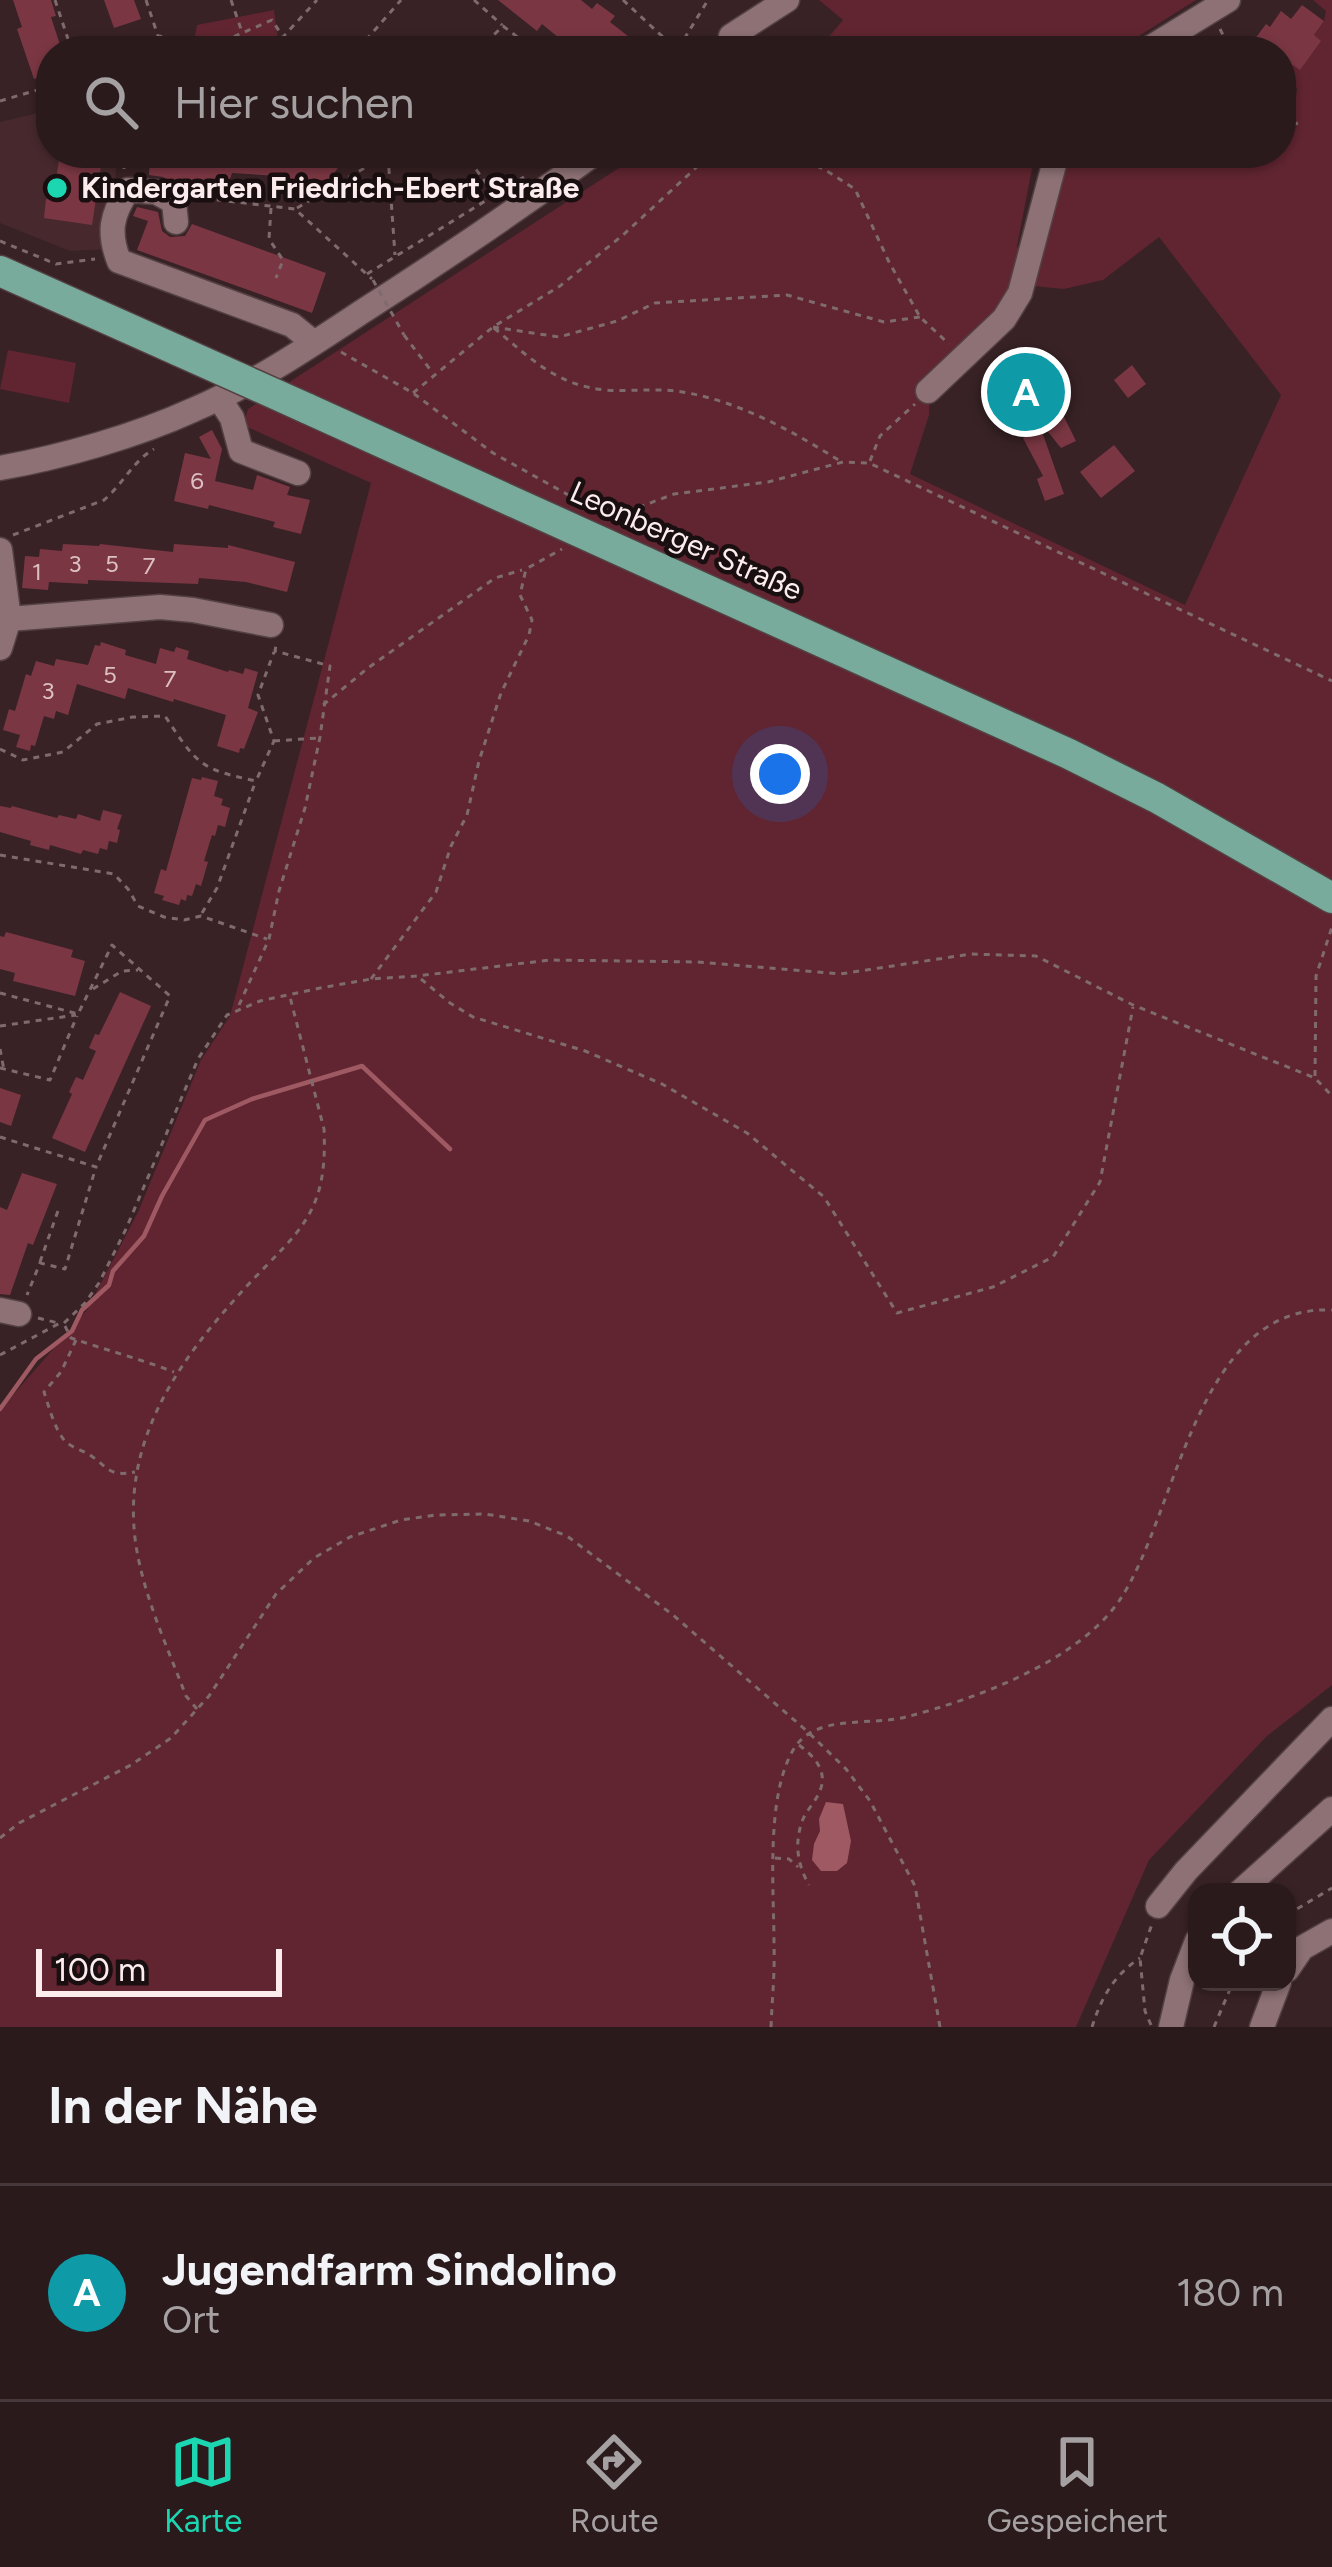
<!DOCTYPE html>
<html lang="de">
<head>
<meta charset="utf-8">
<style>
	:root { --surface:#2a1a1c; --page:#362729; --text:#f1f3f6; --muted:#a5a1a3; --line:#46383b; --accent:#1cd5b1 }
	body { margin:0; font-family:Figtree,sans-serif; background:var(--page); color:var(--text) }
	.controls { position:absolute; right:36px; bottom:36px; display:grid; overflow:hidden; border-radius:24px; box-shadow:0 3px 9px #0004 }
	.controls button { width:108px; height:108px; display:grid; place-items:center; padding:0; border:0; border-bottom:3px solid var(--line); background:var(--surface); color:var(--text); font:60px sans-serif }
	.scale { position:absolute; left:36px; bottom:30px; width:246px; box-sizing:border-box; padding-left:12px; border:6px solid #fceced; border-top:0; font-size:33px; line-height:42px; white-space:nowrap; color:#fceced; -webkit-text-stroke:9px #190f10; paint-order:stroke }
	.you { position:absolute; left:780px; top:774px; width:42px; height:42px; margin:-30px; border:9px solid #fff; border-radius:50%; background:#1a73e8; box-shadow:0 0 0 18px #1a73e833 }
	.badge { display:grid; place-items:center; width:78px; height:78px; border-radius:50%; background:var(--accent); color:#fff; font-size:39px; font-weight:700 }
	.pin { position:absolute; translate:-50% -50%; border:6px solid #fff; box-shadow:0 3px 12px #0006 }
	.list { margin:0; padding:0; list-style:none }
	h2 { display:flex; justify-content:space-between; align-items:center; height:156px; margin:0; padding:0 48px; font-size:51px }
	h2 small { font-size:39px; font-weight:400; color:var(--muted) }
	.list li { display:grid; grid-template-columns:78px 1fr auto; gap:36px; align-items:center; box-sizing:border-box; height:216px; padding:0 48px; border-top:3px solid var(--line) }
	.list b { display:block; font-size:45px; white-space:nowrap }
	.list p { margin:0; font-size:39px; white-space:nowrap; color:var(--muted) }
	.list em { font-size:39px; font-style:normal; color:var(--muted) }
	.icon { flex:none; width:66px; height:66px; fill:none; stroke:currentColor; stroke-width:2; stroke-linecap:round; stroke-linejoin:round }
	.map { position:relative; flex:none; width:1332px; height:2027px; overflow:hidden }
	.search { position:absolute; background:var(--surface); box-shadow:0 3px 9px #0004; left:36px; right:36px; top:36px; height:132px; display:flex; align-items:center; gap:30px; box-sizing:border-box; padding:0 42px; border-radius:48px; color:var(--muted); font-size:45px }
	.sheet { height:372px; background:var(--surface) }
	nav { display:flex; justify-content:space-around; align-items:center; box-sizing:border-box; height:168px; border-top:3px solid var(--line); background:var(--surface); font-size:33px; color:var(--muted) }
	nav a { display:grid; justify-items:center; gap:6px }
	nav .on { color:var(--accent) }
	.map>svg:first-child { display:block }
	.built { fill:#47292d }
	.green { fill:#602530 }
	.water { fill:#9f5963 }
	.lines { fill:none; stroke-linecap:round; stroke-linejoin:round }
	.stream { stroke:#9f5963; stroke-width:4.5 }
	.building { fill:#7a3743 }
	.minor-casing { stroke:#544144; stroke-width:27 }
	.major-casing { stroke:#544144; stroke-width:33 }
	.path { stroke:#7f6b6d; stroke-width:3; stroke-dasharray:6 6; stroke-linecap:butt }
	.minor { stroke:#8d7174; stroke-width:24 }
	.major { stroke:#78ab9c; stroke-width:30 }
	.major-bridge-casing { stroke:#544144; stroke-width:33; stroke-linecap:butt }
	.path-bridge { stroke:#7f6b6d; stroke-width:3; stroke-dasharray:6 6; stroke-linecap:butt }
	.major-bridge { stroke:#78ab9c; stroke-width:30 }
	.poi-dot { fill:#1cd5b1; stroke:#190f10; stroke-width:4.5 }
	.labels { text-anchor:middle; stroke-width:9; stroke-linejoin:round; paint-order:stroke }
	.number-label { font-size:24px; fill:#dcbfc2 }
	.poi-label { font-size:30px; font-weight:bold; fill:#fceced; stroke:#190f10; text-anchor:start }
	.street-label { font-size:30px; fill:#fceced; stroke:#190f10 }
</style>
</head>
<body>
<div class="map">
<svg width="1332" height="2027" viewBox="0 0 1332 2027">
	<rect width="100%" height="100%" fill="#382225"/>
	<path class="built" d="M51,110V153H118L107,249L70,251L0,223V122Z"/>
	<path class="green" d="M819,0H1196L1115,51H817L843,20Z
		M1313,0H1332V1685L1267,1736L1149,1860L1076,2027H0V1410L87,1310L138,1212L201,1060L230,1016L371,483L243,425L248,409L642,153H1035L1017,246L1025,262L1015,287L974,343L930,373L929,415L910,474L1185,605L1281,395L1159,237L1103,280L1064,289L1034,286L1038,272L1043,219L1059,153H1281V113L1294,119L1297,88L1282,79L1324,21L1326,11Z
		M274,10L279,48L267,51H192L197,25Z
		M8,350L76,363L69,403L0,389Z"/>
	<path class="water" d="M826,1802L843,1804L851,1841L847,1863L837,1871H821L812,1860L814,1844L820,1831L819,1819Z"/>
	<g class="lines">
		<path class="stream" d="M0,1409L36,1359L72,1331L82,1310L109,1285L113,1271L144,1236L162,1196L205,1120L252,1099L362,1066L450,1149"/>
	</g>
	<path class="building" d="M13,0H51L56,16L51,17L62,51H51V74L34,79L17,29L22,27Z
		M104,0H134L141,19L114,28Z
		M498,0H581L592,9L597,3L615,16L610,22L647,51H575L542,24L537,31Z
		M1302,5L1324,21L1314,35L1321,41L1300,70L1293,65L1281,81V51H1246L1266,24L1270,27L1281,11L1291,19Z
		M60,153H103L92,225L44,218L46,199L53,200Z
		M150,153H348L333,175V181L295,178V182L278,180V176L232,173L230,179H216V187L175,184L163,177L149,175Z
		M137,207L158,212L162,231L170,237L185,236L192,224L326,273L312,313L137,250L148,221L133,216Z
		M1132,365L1146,384L1128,398L1114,380Z
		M1040,369L1053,396L1012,415L999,387Z
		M1064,417L1076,441L1061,448L1044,427Z
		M1041,429L1064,494L1045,501L1037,479L1043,476L1023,438Z
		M212,430L222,449L215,481L253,490L257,475L290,487L287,495L310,500L301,534L273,527L275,522L209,505L208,509L174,501L185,453L211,459L199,437Z
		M1114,445L1135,471L1101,498L1080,472Z
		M63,544L99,546L100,544L173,552L174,544L228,548V545L295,562L287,592L246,582L199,578L198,584L88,580V584L49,582L48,590L22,588L25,556L39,557L40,549L62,551Z
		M101,642L126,650L125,655L156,664L160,648L174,652L176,647L189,651L187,659L228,672L229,670L243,674L245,668L258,672L248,708L258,712L244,749L240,748L239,753L217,746L226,715L174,699L173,702L128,688L125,699L77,684L68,715L56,711L54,719L44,716L35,746L31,745L30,751L16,747L20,735L3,730L9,709L15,711L26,674L31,676L36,661L54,666L56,659L88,665L95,645L100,646Z
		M202,777L218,781L214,796L223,799L221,805L230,808L225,827L218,825L215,836L212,835L204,861L208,862L201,886L196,884L192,896L187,895L186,901L181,899L179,905L162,900L164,896L154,893L161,869L166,871L192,778L201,780Z
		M0,806L11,808L12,806L57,818L59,815L76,819L78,814L100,821L103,810L122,815L117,829L120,830L117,843L109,841L107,850L100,848L98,854L83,850L81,854L50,845L49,850L30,845L31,841L0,832Z
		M6,932L73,950L71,957L85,961L75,996L13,981L15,973L0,969V936L4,937Z
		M120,992L151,1006L85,1152L52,1138L72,1094L69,1092L76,1077L83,1080L96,1051L89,1048L95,1034L99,1035Z
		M0,1088L21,1095L11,1126L0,1122Z
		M22,1173L57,1184L33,1245L28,1243L10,1295L0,1294V1207L7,1210Z"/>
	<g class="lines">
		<defs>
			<path id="minor" d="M731,36L787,0
				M1145,51L1228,0
				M176,222L174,202L156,192L128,190C111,215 108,233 119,261L292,325L314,343
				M928,391L1004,319L1020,293L1057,153
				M219,398L232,418L241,451L298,473
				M0,468C62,457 136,436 193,410C252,385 307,348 360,313C440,262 518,209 595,153
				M0,550L9,619L0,648
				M9,619L160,607L193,610L271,625
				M0,1310L19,1314
				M1240,1892L1332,1809
				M1158,1906L1186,1871L1332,1719
				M1287,1970L1302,1948L1332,1931
				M1171,2027L1182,1980L1197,1941
				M1262,2027L1279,1982"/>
			<path id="major" d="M0,271L179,351
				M306,408L1069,754L1157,798L1332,898"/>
		</defs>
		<use href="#minor" class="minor-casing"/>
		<use href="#major" class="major-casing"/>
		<path class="path" d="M55,0L72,51
			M146,0L158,36L178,39L201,51L272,20L283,37L317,0
			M231,0L242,32
			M474,0L502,25
			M623,0L678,51
			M1220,29L1227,43L1226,51
			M283,37L290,51
			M366,40L401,0
			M1229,44L1242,51
			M678,49L708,0
			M155,51L158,38
			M356,51L366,40L380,51
			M477,51L503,26L536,51
			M0,101L51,86
			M1281,129L1298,123
			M459,153L470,161L494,194
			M783,153L824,169L855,189L889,262L920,317L949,344
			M388,156L395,255
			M472,160L484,153
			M614,160L623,153
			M124,169L125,153
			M193,197L295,209L372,279
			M271,208L269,239L283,260L276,278
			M297,208L388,154
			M0,241L56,264L95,259
			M367,274L524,177
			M493,327L559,337L617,321L655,303L787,295L884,322L920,317
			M494,328C530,358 556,385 605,390C633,392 661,387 688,393C742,403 794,432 840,461
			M404,335L432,372
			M341,352L413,393L493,453L608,517
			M413,393L493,327L560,286L623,235L712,153
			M870,461L880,436L915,404
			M605,520L674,494L768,482L843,462L869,463L1332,681
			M13,535L104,500C123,484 133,461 154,449
			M323,705L368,668L495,578L522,570
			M274,741L318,738
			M0,749L23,760L63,752L97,724L133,717L165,716C197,764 199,769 256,781L274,741L258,695L274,652
			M0,855L114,874L128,889L138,906L164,917L184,920L201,916L267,939
			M202,913L217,888L255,783
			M371,979L436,892L451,846L467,815L479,761L501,693L529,635L532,620L520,595L526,569L562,549
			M421,979L450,1003L473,1017L585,1051L662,1084L747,1133L824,1197L897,1313L993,1287L1053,1257L1100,1182L1133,1007
			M93,989L122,971L138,970
			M0,993L78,1014L112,945L170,996L96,1167
			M239,1005L269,939L279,891L305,808L320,737L330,666L275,651L276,645
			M0,1026L76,1015
			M0,1049L4,1070
			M0,1068L50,1080L77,1016
			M1315,1076L1316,976L1332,927
			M0,1137L96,1167L65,1269L40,1263L27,1295
			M40,1262L59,1208
			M38,1318L58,1323
			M65,1326L71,1338C106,1350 140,1359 174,1372
			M76,1340L61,1372L44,1392C49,1407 54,1427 64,1440C70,1447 82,1450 90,1455C109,1468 109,1477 135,1472
			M0,1355L60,1323H64L85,1303L99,1283L126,1229L198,1059L227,1015L260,1001L320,988L371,979L417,976L550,960L697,962L840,974L971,954L1036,956L1133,1005L1315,1078L1332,1096
			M197,1709L186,1696C170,1654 150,1610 140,1566C113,1453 173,1366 246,1287C299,1230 328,1215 324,1129L290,997
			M799,1745C815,1757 829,1772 819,1793C815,1802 807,1810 803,1819C794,1842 797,1864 809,1885
			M0,1838L19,1823L131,1765L171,1738L209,1696L276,1594L314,1558L350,1537L401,1520L436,1515L485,1514L529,1521L567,1536L673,1615L808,1732L846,1769L870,1801L915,1886L940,2027
			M775,1858L789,1859L798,1867
			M1287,1915L1332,1888
			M1151,2025L1145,2011L1140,1958L1152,1924
			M771,2027C772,2000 775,1972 774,1945C774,1890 765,1793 795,1747C817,1714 871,1726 906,1717C975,1699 1077,1662 1119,1601C1177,1517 1195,1304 1332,1310
			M1092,2027C1101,1998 1114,1975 1140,1958
			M1214,2027L1233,1982"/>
		<use href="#minor" class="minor"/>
		<use href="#major" class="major"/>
		<defs>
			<path id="major-bridge" d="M179,351L306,408"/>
		</defs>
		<use href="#major-bridge" class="major-bridge-casing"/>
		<path class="path-bridge" d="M373,280L404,335"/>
		<use href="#major-bridge" class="major-bridge"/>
	</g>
	<circle class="poi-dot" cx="57" cy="188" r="12"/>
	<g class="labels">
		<g class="number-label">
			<text x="197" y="489">6</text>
			<text x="75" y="572">3</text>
			<text x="112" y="572">5</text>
			<text x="149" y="574">7</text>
			<text x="37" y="580">1</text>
			<text x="110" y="683">5</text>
			<text x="170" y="687">7</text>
			<text x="48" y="699">3</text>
		</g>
		<g class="poi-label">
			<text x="81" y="198">Kindergarten Friedrich-Ebert Straße</text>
		</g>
		<g class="street-label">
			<text transform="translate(686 541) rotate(24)" y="10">Leonberger Straße</text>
		</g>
	</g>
</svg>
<div class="controls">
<button><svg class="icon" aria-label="locate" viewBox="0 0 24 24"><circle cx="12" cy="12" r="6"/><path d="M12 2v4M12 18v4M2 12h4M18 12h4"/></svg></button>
</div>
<div class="scale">100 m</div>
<div class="you"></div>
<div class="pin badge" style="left:1026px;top:392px;background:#0f9aa8">A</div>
<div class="search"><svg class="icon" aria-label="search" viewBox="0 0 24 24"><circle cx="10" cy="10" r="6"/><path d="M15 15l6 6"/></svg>Hier suchen</div>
</div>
<section class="sheet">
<h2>In der Nähe<small></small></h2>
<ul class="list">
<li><span class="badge" style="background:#0f9aa8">A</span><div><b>Jugendfarm Sindolino</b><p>Ort</p></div><em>180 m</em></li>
</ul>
</section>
<nav>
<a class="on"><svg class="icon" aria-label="map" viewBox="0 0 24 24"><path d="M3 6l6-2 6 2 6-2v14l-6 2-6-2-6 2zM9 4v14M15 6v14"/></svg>Karte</a>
<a><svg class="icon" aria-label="directions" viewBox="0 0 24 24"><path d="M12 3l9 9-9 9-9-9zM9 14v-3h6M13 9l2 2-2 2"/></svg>Route</a>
<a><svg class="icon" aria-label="saved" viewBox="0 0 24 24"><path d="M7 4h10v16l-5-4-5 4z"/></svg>Gespeichert</a>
</nav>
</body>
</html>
